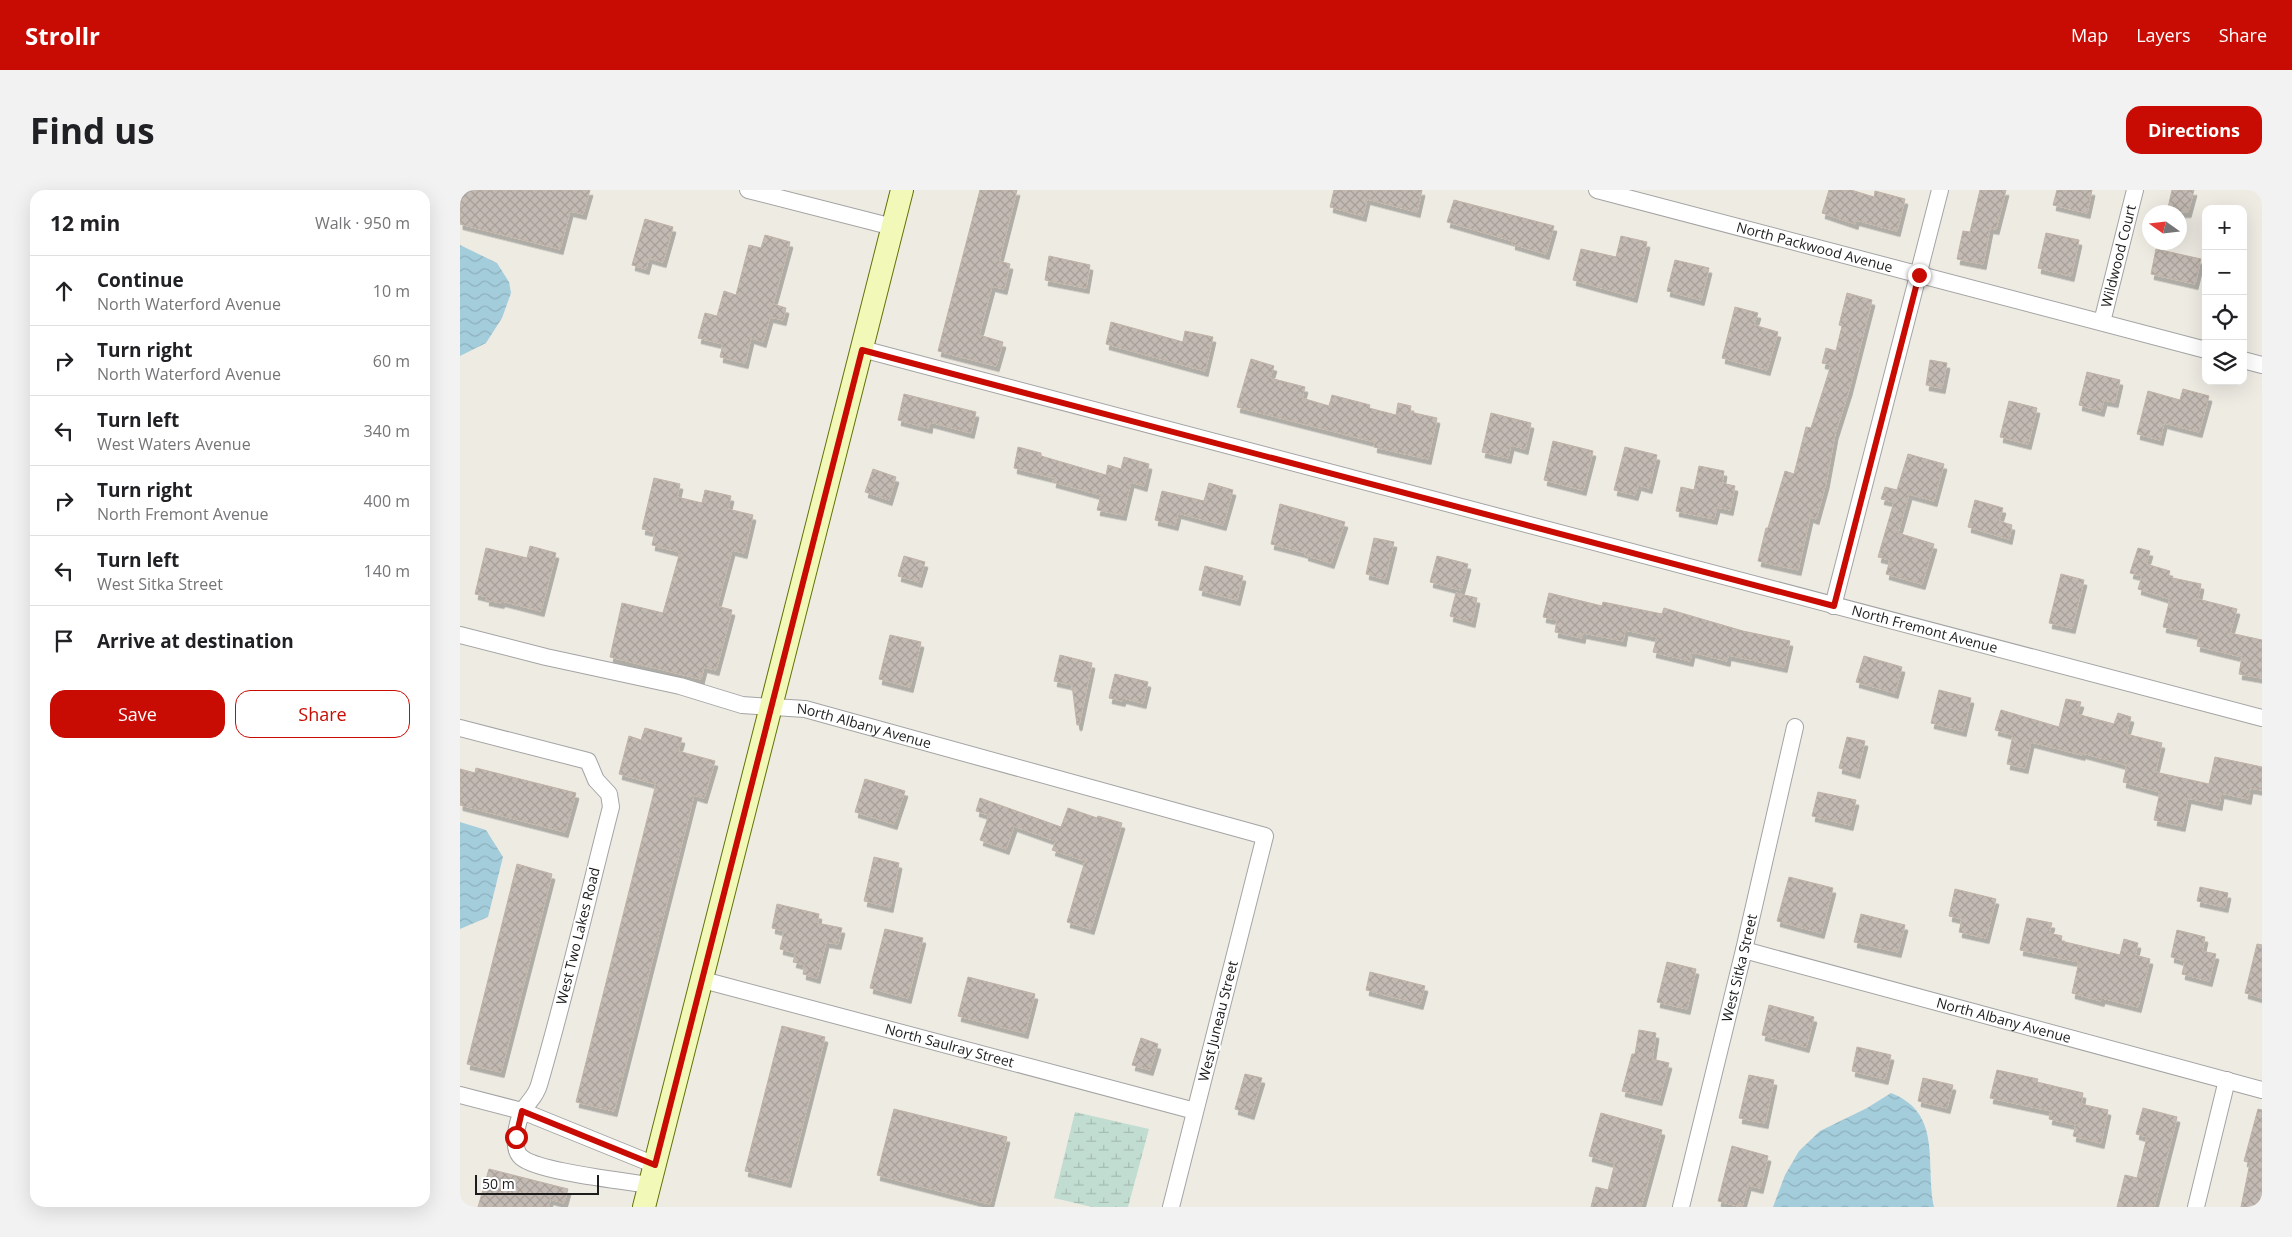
<!DOCTYPE html>
<html lang="en">
<head>
<meta charset="utf-8">
<style>
	:root { --surface:#fff; --page:#f2f2f2; --text:#202124; --muted:#757577; --line:#e0e0e0; --accent:#c80b03 }
	body { margin:0; font-family:"Open Sans",sans-serif; background:var(--page); color:var(--text) }
	.controls { position:absolute; right:15px; top:15px; display:grid; overflow:hidden; border-radius:10px; box-shadow:0 5px 20px #0002 }
	.controls button { width:45px; height:45px; display:grid; place-items:center; padding:0; border:0; border-bottom:1px solid var(--line); background:var(--surface); color:var(--text); font:25px sans-serif }
	.compass { position:absolute; left:1682px; top:15px; width:45px; height:45px; border-radius:50%; background:var(--surface); box-shadow:0 5px 20px #0002; rotate:284deg }
	.scale { position:absolute; left:15px; bottom:12px; width:124px; box-sizing:border-box; padding-left:5px; border:2px solid #1d1d1d; border-top:0; font-size:14px; line-height:18px; white-space:nowrap; color:#1d1d1d; -webkit-text-stroke:4px #fff; paint-order:stroke }
	.stop { position:absolute; width:15px; height:15px; margin:-11px; border:4px solid #c80b03; border-radius:50%; background:#fff }
	.stop.end { background:#c80b03; border-color:#fff; box-shadow:0 1px 5px #0008 }
	.list { margin:0; padding:0; list-style:none }
	h2 { display:flex; justify-content:space-between; align-items:center; height:65px; margin:0; padding:0 20px; font-size:21px }
	h2 small { font-size:16px; font-weight:400; color:var(--muted) }
	.list li { display:grid; grid-template-columns:32px 1fr auto; gap:15px; align-items:center; box-sizing:border-box; height:70px; padding:0 20px; border-top:1px solid var(--line) }
	.list b { display:block; font-size:19px; white-space:nowrap }
	.list p { margin:0; font-size:16px; white-space:nowrap; color:var(--muted) }
	.list em { font-size:16px; font-style:normal; color:var(--muted) }
	.actions { display:flex; gap:10px; padding:15px 20px }
	.actions a { flex:1; padding:11px 0; border:1px solid var(--accent); border-radius:15px; text-align:center; font-size:18px; color:var(--accent) }
	.actions .main { background:var(--accent); color:#fff }
	.icon { flex:none; width:28px; height:28px; fill:none; stroke:currentColor; stroke-width:2; stroke-linecap:round; stroke-linejoin:round }
	.map { position:relative; flex:none; width:1802px; height:1017px; overflow:hidden; border-radius:15px }
	header { display:flex; align-items:center; gap:30px; box-sizing:border-box; height:70px; padding:0 25px; background:var(--accent); color:#fff }
	header strong { font-size:24px }
	nav { display:flex; gap:28px; margin-inline-start:auto; font-size:18px }
	.intro { display:flex; align-items:center; justify-content:space-between; box-sizing:border-box; height:120px; padding:0 30px }
	h1 { margin:0; font-size:35px }
	.button { padding:12px 22px; border-radius:15px; background:var(--accent); color:#fff; font-size:18px; font-weight:700 }
	main { display:flex; gap:30px; padding:0 30px }
	aside { flex:1; background:var(--surface); border-radius:15px; box-shadow:0 5px 20px #0002 }
	.map>svg:first-child { display:block }
	.wetland { fill:url(#wetland-marsh) }
	.water { fill:url(#water-waves) }
	.building { fill:url(#building-cross-hatch); stroke:#c0b2a6; filter:url(#shadow) }
	.lines { fill:none; stroke-linecap:round; stroke-linejoin:round }
	.street-casing { stroke:#a4a4a4; stroke-width:18 }
	.secondary-casing { stroke:#637206; stroke-width:24 }
	.street { stroke:#fff; stroke-width:16 }
	.secondary { stroke:#f2f8b8; stroke-width:22 }
	.route { stroke:#c80b03; stroke-width:6 }
	.labels { text-anchor:middle; stroke-width:4; stroke-linejoin:round; paint-order:stroke }
	.street-label { font-size:14px; fill:#1d1d1d; stroke:#fff }
</style>
</head>
<body>
<header>
<strong>Strollr</strong>
<nav><a>Map</a><a>Layers</a><a>Share</a></nav>
</header>
<div class="intro"><h1>Find us</h1><a class="button">Directions</a></div>
<main>
<aside>
<h2>12 min<small>Walk · 950 m</small></h2>
<ul class="list">
<li><svg class="icon" aria-label="ahead" viewBox="0 0 24 24"><path d="M12 20V5M6 11l6-6 6 6"/></svg><div><b>Continue</b><p>North Waterford Avenue</p></div><em>10 m</em></li>
<li><svg class="icon" aria-label="right" viewBox="0 0 24 24"><path d="M7 20v-9h11M14 6l5 5-5 5"/></svg><div><b>Turn right</b><p>North Waterford Avenue</p></div><em>60 m</em></li>
<li><svg class="icon" aria-label="left" viewBox="0 0 24 24"><path d="M17 20v-9H6M10 6l-5 5 5 5"/></svg><div><b>Turn left</b><p>West Waters Avenue</p></div><em>340 m</em></li>
<li><svg class="icon" aria-label="right" viewBox="0 0 24 24"><path d="M7 20v-9h11M14 6l5 5-5 5"/></svg><div><b>Turn right</b><p>North Fremont Avenue</p></div><em>400 m</em></li>
<li><svg class="icon" aria-label="left" viewBox="0 0 24 24"><path d="M17 20v-9H6M10 6l-5 5 5 5"/></svg><div><b>Turn left</b><p>West Sitka Street</p></div><em>140 m</em></li>
<li><svg class="icon" aria-label="arrive" viewBox="0 0 24 24"><path d="M6 21V4h12l-3 4 3 4H6"/></svg><div><b>Arrive at destination</b></div></li>
</ul>
<div class="actions"><a class="main">Save</a><a>Share</a></div>
</aside>
<div class="map">
<svg width="1802" height="1017" viewBox="0 0 1802 1017">
	<defs>
		<pattern id="wetland-marsh" width="20" height="14" patternUnits="userSpaceOnUse" patternTransform="scale(1.25)"><rect width="20" height="14" fill="#c1dcd1"/><path d="M1 5h8M5 5V1M11 12h8M15 12V8" fill="none" stroke="#a5bcb3"/></pattern>
		<pattern id="water-waves" width="16" height="10" patternUnits="userSpaceOnUse" patternTransform="scale(1.25)"><rect width="16" height="10" fill="#a4cddc"/><path d="M0 5q4-4 8 0t8 0" fill="none" stroke="#8db0bc"/></pattern>
		<pattern id="building-cross-hatch" width="8" height="8" patternUnits="userSpaceOnUse" patternTransform="scale(1.25)"><rect width="8" height="8" fill="#c3bab3"/><path d="M0 0l8 8M0 8l8-8" fill="none" stroke="#a79f9a"/></pattern>
		<filter id="shadow"><feDropShadow dx="3" dy="5.5" stdDeviation="0" flood-color="#0004"/></filter>
	</defs>
	<rect width="100%" height="100%" fill="#eeebe3"/>
	<path class="wetland" d="M615,922L689,939L668,1017H632L594,1008Z"/>
	<path class="water" d="M0,55L37,73L49,92L51,103L42,128L26,153L0,166Z
		M0,632L26,640L43,667L28,727L0,739Z
		M1431,903C1483,923 1465,974 1474,1017H1313L1325,985L1339,961L1360,941L1407,918Z"/>
	<path class="building" d="M0,0H130L123,24L110,21L100,59L0,34Z
		M520,0H557L539,71L550,74L544,99L532,96L519,145L543,152L536,176L478,161Z
		M874,0H962L957,22L907,9L903,26L870,17Z
		M1369,0H1391L1414,7L1415,1L1445,9L1437,41L1396,30L1395,34L1362,23Z
		M1520,0H1546L1536,39L1530,38L1523,74L1497,69L1503,41L1510,42Z
		M1597,0H1632L1627,23L1593,15Z
		M1712,0H1734L1728,22H1707Z
		M994,10L1094,36L1086,64L1052,54L1053,51L987,32Z
		M185,29L213,37L203,72L189,68L186,79L172,75Z
		M1586,43L1619,50L1611,86L1578,78Z
		M305,45L330,52L313,114L326,118L323,130L310,127L303,152L291,148L285,173L260,167L263,154L238,148L245,123L257,126L264,101L276,105L289,55L301,58Z
		M1161,46L1187,52L1174,107L1113,90L1121,59L1156,67Z
		M1696,59L1741,69L1735,94L1691,84Z
		M589,66L630,75L626,98L585,90Z
		M1215,70L1249,78L1241,110L1207,101Z
		M1387,103L1412,110L1389,200L1375,244L1366,293L1356,329L1350,327L1338,380L1298,371L1306,338H1308L1325,281L1334,284L1346,237L1351,238L1371,175L1362,173L1366,158L1376,161L1382,136L1379,135Z
		M1275,117L1298,123L1294,135L1318,142L1307,180L1262,168Z
		M651,132L723,152L725,141L753,147L745,181L646,154Z
		M791,169L814,176L810,188L845,197L842,208L869,216L872,205L910,215L909,218L936,225L938,213L951,216L950,222L977,228L968,269L914,257L915,252L777,217Z
		M1470,170L1487,173L1482,198L1466,195Z
		M1627,182L1660,190L1655,212L1644,210L1641,221L1619,215Z
		M1723,199L1749,206L1739,242L1704,233L1700,250L1677,244L1688,201L1720,210Z
		M444,204L516,222L511,243L470,232L469,238L438,230Z
		M1549,211L1577,218L1568,254L1540,247Z
		M1031,223L1071,233L1065,259L1051,255L1048,268L1022,262Z
		M1093,251L1133,261L1123,300L1084,290Z
		M558,257L581,263V266L646,285L648,275L661,279L664,267L689,274L684,296L671,292L663,325L637,320L641,305L593,292L594,288L554,278Z
		M1165,257L1197,265L1189,298L1178,295L1175,305L1154,300Z
		M1448,264L1484,274L1474,311L1449,304L1438,343L1474,354L1462,394L1426,384L1430,370L1418,367L1434,312L1421,309L1425,297L1437,300Z
		M1239,276L1264,281L1262,293L1275,296L1270,320L1257,317L1254,329L1216,321L1221,297L1234,300Z
		M413,279L436,287L429,310L405,302Z
		M194,288L220,294L217,307L242,313L245,300L271,306L268,319L293,325L284,363L272,360L257,416L272,420L256,480L244,477L241,489L150,467L162,413L203,423L220,362L192,355L195,342L182,339Z
		M749,293L773,300L763,335L718,323L715,335L695,330L702,301L744,311Z
		M1515,310L1543,318L1539,331L1552,335L1549,349L1508,337Z
		M820,314L885,332L871,373L845,365L846,363L811,354Z
		M914,348L934,352L925,389L906,384Z
		M70,356L96,363L81,421L42,411L41,413L26,410L27,407L15,404L26,358L67,368Z
		M1678,358L1690,361L1686,374L1710,381L1708,387L1741,394L1738,409L1777,419L1770,443L1802,450V488L1779,484L1782,467L1737,456L1739,445L1703,437L1710,409L1678,399L1682,386L1670,383Z
		M444,366L465,372L459,392L438,386Z
		M977,366L1008,374L1001,400L970,392Z
		M745,376L783,386L777,410L739,400Z
		M1601,384L1624,390L1612,438L1589,433Z
		M996,403L1017,408L1012,432L990,426Z
		M1089,403L1142,416L1143,412L1202,424L1204,418L1283,441L1330,451L1324,477L1268,465L1267,471L1232,462L1230,471L1193,462L1197,447L1165,440L1163,451L1123,443L1122,448L1095,442L1097,430L1083,427Z
		M430,445L461,452L450,497L419,489Z
		M600,465L632,473L619,535H617L612,495L594,491Z
		M1404,466L1442,477L1435,503L1396,492Z
		M655,484L688,492L683,513L663,508L662,511L649,508Z
		M1479,500L1511,508L1503,541L1471,533Z
		M1606,509L1621,512L1617,524L1654,534L1658,523L1671,527L1666,544L1702,553L1695,582L1749,594L1755,567L1802,577V600L1790,598L1788,609L1761,603L1759,615L1728,608L1722,636L1694,630L1700,602L1663,592L1667,575L1622,563V565L1571,552L1565,578L1547,574L1553,545L1535,540L1541,520L1599,537Z
		M185,538L222,548L218,561L255,571L244,608L234,605L154,921L116,912L196,594L159,584L169,546L181,550Z
		M1387,547L1405,551L1397,583L1379,578Z
		M16,578L116,603L105,642L0,615V579L15,583Z
		M405,589L445,601L434,634L395,622Z
		M1358,602L1396,610L1390,635L1352,626Z
		M520,608L601,637L608,618L637,628L638,626L662,633L631,739L607,732L625,671L592,660L596,651L554,636L546,659L520,650L529,625L516,621Z
		M414,667L439,673L430,717L404,711Z
		M57,674L92,684L41,882L7,874Z
		M1329,687L1373,698L1361,743L1317,731Z
		M1740,697L1768,703L1765,717L1737,711Z
		M1495,699L1536,709L1526,748L1499,742L1502,729L1489,726Z
		M317,714L359,724L357,733L382,738L378,754L366,752L357,788L343,784L345,775L333,772L336,763L320,759L324,741L312,738Z
		M1401,724L1445,735L1438,762L1394,752Z
		M1567,728L1592,733L1589,743L1602,746L1601,751L1660,765L1664,749L1678,753L1675,765L1690,769L1678,817L1642,808L1641,811L1612,803L1619,772L1560,760Z
		M425,739L463,748L448,808L410,798Z
		M1717,740L1745,747L1742,761L1756,764L1749,791L1722,784L1725,771L1711,767Z
		M1797,754L1802,755V808L1785,803Z
		M1207,772L1236,779L1227,819L1197,812Z
		M910,782L965,796L960,814L906,800Z
		M508,787L575,804L565,843L498,826Z
		M1309,815L1354,827L1346,857L1302,845Z
		M322,836L365,847L328,992L285,981Z
		M1179,840L1196,843L1192,869L1209,873L1199,910L1162,901L1172,864H1175Z
		M681,848L698,854L690,880L672,875Z
		M1397,857L1431,865L1425,889L1392,881Z
		M1537,880L1578,889L1577,892L1623,903L1621,914L1648,920L1641,953L1613,946L1616,935L1589,929L1591,921L1530,908Z
		M785,884L802,888L791,924L775,919Z
		M1289,885L1314,890L1305,933L1279,928Z
		M1463,888L1493,895L1487,918L1458,911Z
		M1683,918L1717,927L1694,1017H1657L1665,985L1677,988L1687,947L1676,944Z
		M434,919L547,947L530,1014L417,985Z
		M1798,919L1802,920V1017H1781L1790,973L1784,971Z
		M1141,923L1202,940L1181,1017H1131L1136,997L1148,1000L1155,973L1129,966Z
		M1272,956L1308,966L1300,998L1288,995L1282,1017L1258,1011Z
		M29,979L108,999L104,1013L90,1009L89,1017H18Z"/>
	<g class="lines">
		<defs>
			<g id="street">
				<path d="M288,0L433,37"/>
				<path id="s1" d="M1137,0L1746,160"/>
				<path id="s2" d="M1642,132L1675,0"/>
				<path id="s3" d="M402,159L1802,528"/>
				<path d="M1783,170L1802,175"/>
				<path d="M1373,416L1480,0"/>
				<path id="s4" d="M0,445L86,467L220,496L282,515L345,519L805,646L711,1017"/>
				<path d="M0,538L128,571L136,590L149,604L151,617C127,710 106,803 79,895C75,908 69,910 63,921C57,931 51,958 61,967C77,982 165,991 190,995"/>
				<path id="s5" d="M1284,760L1802,900"/>
				<path id="s6" d="M243,790L735,921"/>
				<path d="M0,905L62,921L195,975"/>
				<path id="s7" d="M1221,1017L1284,760L1335,537"/>
				<path d="M1736,1017L1767,890"/>
			</g>
			<path id="secondary" d="M184,1017L442,0"/>
		</defs>
		<use href="#street" class="street-casing"/>
		<use href="#secondary" class="secondary-casing"/>
		<use href="#street" class="street"/>
		<use href="#secondary" class="secondary"/>
	</g>
	<g class="lines">
		<path class="route" d="M56,947L62,921L195,975L402,160L1374,416L1459,85"/>
	</g>
	<g class="labels">
		<g class="street-label">
			<text dy="5" stroke="none"><textPath href="#s1" startOffset="225">North Packwood Avenue</textPath></text>
			<text dy="5" stroke="none"><textPath href="#s2" startOffset="68">Wildwood Court</textPath></text>
			<text dy="5" stroke="none"><textPath href="#s3" startOffset="1099">North Fremont Avenue</textPath></text>
			<text dy="5" stroke="none"><textPath href="#s4" startOffset="415">North Albany Avenue</textPath></text>
			<text transform="translate(118 746) rotate(-76)" y="5">West Two Lakes Road</text>
			<text dy="5" stroke="none"><textPath href="#s7" startOffset="246">West Sitka Street</textPath></text>
			<text dy="5" stroke="none"><textPath href="#s5" startOffset="269">North Albany Avenue</textPath></text>
			<text transform="translate(758 831) rotate(-76)" y="5">West Juneau Street</text>
			<text dy="5" stroke="none"><textPath href="#s6" startOffset="255">North Saulray Street</textPath></text>
		</g>
	</g>
</svg>
<div class="controls">
<button>+</button>
<button>−</button>
<button><svg class="icon" aria-label="locate" viewBox="0 0 24 24"><circle cx="12" cy="12" r="6"/><path d="M12 2v4M12 18v4M2 12h4M18 12h4"/></svg></button>
<button><svg class="icon" aria-label="layers" viewBox="0 0 24 24"><path d="M12 4l9 5-9 5-9-5zM3 14l9 5 9-5"/></svg></button>
</div>
<svg class="compass" viewBox="-18 -18 36 36"><path d="M0-13l5 13h-10z" fill="#e53935"/><path d="M0 13l5-13h-10z" fill="#757577"/></svg>
<div class="scale">50 m</div>
<div class="stop" style="left:56px;top:947px"></div>
<div class="stop end" style="left:1459px;top:85px"></div>
</div>
</main>
</body>
</html>
